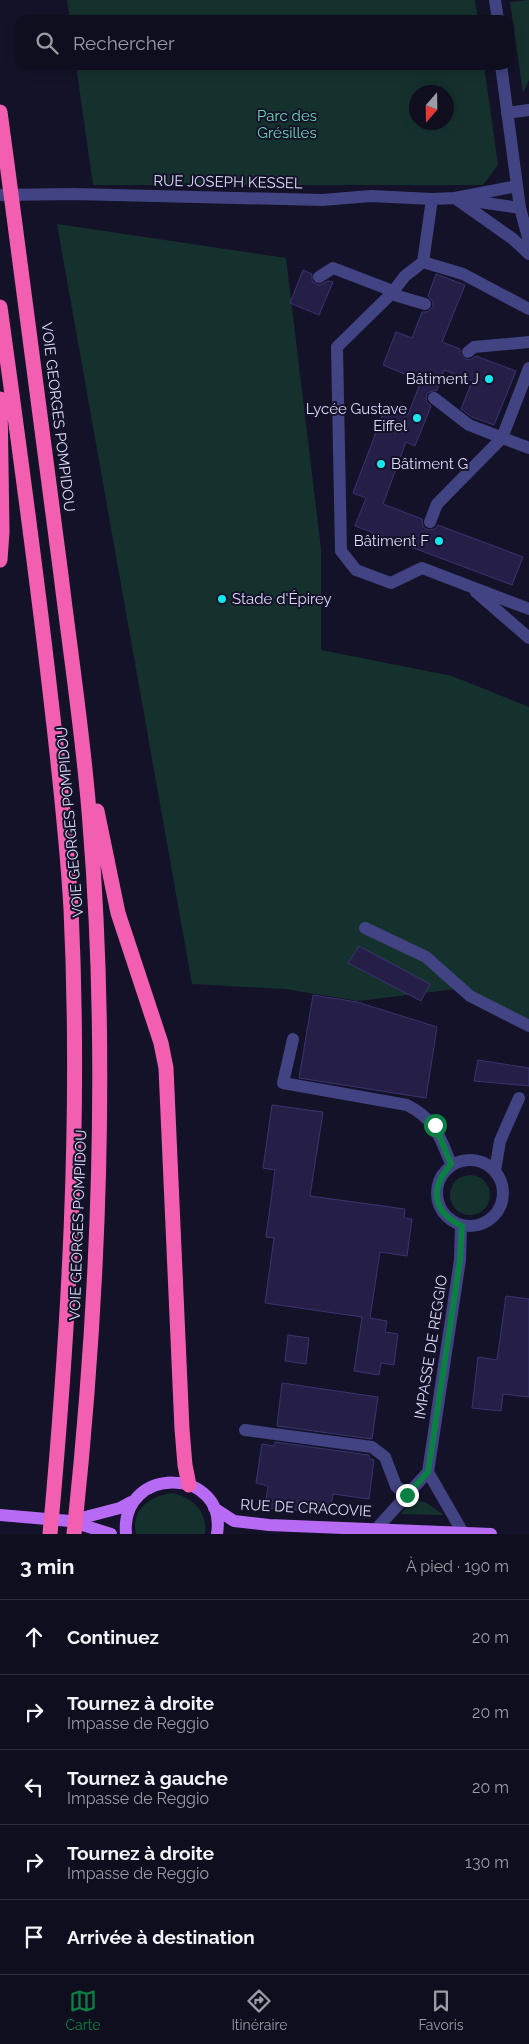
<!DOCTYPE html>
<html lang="fr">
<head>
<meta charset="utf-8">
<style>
	:root { --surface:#0f0e1e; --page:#1d1c2b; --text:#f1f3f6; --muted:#9b9ca4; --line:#2f2e3c; --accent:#0b8043 }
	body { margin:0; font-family:Raleway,sans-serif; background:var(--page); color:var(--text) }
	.compass { position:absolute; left:409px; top:85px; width:45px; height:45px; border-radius:50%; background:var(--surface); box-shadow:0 2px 12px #0003; rotate:200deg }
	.stop { position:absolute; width:15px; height:15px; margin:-11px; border:4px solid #0b8043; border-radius:50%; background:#fff }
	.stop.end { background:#0b8043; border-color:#fff; box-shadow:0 1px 5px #0008 }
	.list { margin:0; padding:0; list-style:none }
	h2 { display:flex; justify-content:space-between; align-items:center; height:65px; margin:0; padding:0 20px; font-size:21px }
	h2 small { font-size:16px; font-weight:400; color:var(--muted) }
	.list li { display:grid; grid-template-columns:32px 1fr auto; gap:15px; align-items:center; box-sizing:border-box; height:75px; padding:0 20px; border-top:1px solid var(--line) }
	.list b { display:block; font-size:19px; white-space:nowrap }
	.list p { margin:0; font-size:16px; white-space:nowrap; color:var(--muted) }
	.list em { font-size:16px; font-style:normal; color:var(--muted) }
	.icon { flex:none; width:28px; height:28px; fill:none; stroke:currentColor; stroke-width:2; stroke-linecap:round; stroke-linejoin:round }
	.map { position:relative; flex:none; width:529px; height:1534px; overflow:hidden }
	.search { position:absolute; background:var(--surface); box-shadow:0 2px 12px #0003; left:15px; right:15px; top:15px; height:55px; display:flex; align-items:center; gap:12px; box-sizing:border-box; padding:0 18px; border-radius:15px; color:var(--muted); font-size:19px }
	.sheet { height:440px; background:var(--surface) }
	nav { display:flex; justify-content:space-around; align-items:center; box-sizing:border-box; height:70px; border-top:1px solid var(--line); background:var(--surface); font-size:14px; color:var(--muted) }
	nav a { display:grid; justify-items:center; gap:2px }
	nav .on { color:var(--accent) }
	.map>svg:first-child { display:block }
	.green { fill:#15312e; fill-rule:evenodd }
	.building { fill:#251f47; stroke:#3b3371 }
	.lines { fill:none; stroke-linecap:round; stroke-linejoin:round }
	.minor { stroke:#414383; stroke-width:12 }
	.major { stroke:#b76af4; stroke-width:12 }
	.highway { stroke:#f35fb0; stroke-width:15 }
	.route { stroke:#0b8043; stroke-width:6 }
	.poi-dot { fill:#15e7ee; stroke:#141228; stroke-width:2 }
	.labels { text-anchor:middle; stroke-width:4; stroke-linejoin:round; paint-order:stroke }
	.park-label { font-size:15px; fill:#6bd8b6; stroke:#141228 }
	.street-label { font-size:15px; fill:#dddbfc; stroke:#141228 }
	.poi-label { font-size:15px; fill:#dddbfc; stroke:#141228; text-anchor:end }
</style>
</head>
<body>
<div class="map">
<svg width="529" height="1534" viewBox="0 0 529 1534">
	<rect width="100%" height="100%" fill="#141228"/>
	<path class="green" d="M67,0H475L478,20H70Z
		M529,0V80L523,93L510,2Z
		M76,65H484L498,165L483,185H93ZM416,92H446V122H416Z
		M57,224L286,258L321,549V650L452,676L529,707V1020L464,988L358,1001L285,989L192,984Z
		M450 1195a20 20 0 1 1 40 0a20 20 0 1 1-40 0Z
		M173,1493C193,1498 208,1512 205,1534H136C130,1509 152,1495 173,1493Z
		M411,1500L425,1502L444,1515L401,1514Z"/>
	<path class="building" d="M303,270L312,274V281L316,284L320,285L328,281L333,282L319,315L290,303Z
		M436,274L465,285L442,342L460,349V354L465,359L470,360L476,356L516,371L494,425L472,417L461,409L472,381L444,370L437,390L427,393L426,401L431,406L415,446L406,442L383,504L422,519L423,527L428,530L435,529L438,525L523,557L512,585L355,526L366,498L353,493L386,406L408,415L421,381L383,365L396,332L412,338L422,312H427L433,307V302L428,296Z
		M359,946L430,984L421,1001L348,963Z
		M313,995L357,1002L437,1027L426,1098L299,1078Z
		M478,1060L529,1068V1086L474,1081Z
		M272,1105L323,1112L310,1196L405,1209L404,1218L412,1219L407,1256L380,1252L370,1318L387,1321L385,1332L398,1334L394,1365L381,1363L379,1375L354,1371L362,1317L265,1303L274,1238L266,1237L275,1170L263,1168Z
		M506,1296L529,1299V1397L503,1394L501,1411L472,1408L478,1357L497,1360Z
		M288,1335L309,1338L306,1364L285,1361Z
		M282,1383L378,1397L372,1439L277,1426Z
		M275,1442L369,1455L370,1459L374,1460L369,1499L333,1494L330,1512L265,1508L268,1486L256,1483L262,1444L274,1446Z"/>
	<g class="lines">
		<path class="minor" d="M495,0L498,20
			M501,65L520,208L529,241
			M507,113L529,110
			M0,195L74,194L322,200L371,196L432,199L455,198L517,186
			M455,198L513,239L529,254
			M432,199L423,262L463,274L529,309
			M465,200L520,208
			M319,277L333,268L393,291
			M391,294L405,276L423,262
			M425,304L391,294L337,347L341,551L356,570L391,583L422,568L529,609
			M468,352L474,347L529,342
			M434,398L469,425L529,448
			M430,522L437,504L502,438L529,368
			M476,592L529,638
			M365,928L426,957L470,996L529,1026
			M293,1039L283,1083L407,1105C436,1120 439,1135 451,1164
			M437 1193a33 33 0 1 1 66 0a33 33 0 1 1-66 0Z
			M495,1171L500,1141L519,1098
			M245,1430L372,1447L385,1457L396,1486L407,1495
			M428,1472L462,1531L461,1534
			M377,1528L428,1472L460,1260L461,1226"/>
		<path class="major" d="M214,1508L234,1521L269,1525L491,1534
			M0,1515L70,1521L111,1534
			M70,1521L120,1508L131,1502
			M126,1534C120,1464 228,1467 217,1534"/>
		<path class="highway" d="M0,112C21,266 41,420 61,575C71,658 84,741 90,824C109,1060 99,1299 74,1534
			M0,307C18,437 36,568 51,700C59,769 67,839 71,909C81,1118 69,1327 50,1534
			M0,399L2,532L0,560
			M97,811L118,913L161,1043L166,1068L182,1429L185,1465L189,1485"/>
	</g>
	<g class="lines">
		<path class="route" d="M407,1495L428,1472L460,1260L462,1226C431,1211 430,1188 451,1164L435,1125"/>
	</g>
	<g class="poi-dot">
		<circle cx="489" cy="379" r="5"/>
		<circle cx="417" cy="418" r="5"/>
		<circle cx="381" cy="464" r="5"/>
		<circle cx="439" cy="541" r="5"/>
		<circle cx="222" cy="599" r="5"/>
	</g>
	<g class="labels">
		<g class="park-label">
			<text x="287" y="121">Parc des<tspan x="287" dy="17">Grésilles</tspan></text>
		</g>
		<g class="street-label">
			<text transform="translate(228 182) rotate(1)" y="5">RUE JOSEPH KESSEL</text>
			<text transform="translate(58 417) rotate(83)" y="5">VOIE GEORGES POMPIDOU</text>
			<text transform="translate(70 822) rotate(-95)" y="5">VOIE GEORGES POMPIDOU</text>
			<text transform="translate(78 1225) rotate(-88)" y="5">VOIE GEORGES POMPIDOU</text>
			<text transform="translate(431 1347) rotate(-81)" y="5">IMPASSE DE REGGIO</text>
			<text transform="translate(306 1508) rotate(3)" y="5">RUE DE CRACOVIE</text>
		</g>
		<g class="poi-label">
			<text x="479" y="384">Bâtiment J</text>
			<text x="407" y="414">Lycée Gustave<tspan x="407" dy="17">Eiffel</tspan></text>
			<text x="391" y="469" text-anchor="start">Bâtiment G</text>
			<text x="429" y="546">Bâtiment F</text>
			<text x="232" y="604" text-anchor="start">Stade d'Épirey</text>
		</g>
	</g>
</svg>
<svg class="compass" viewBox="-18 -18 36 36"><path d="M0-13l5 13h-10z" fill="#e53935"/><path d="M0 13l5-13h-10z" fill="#9b9ca4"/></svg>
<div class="stop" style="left:435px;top:1125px"></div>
<div class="stop end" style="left:407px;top:1495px"></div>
<div class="search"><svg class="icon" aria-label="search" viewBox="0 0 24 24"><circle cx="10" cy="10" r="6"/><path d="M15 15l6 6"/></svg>Rechercher</div>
</div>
<section class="sheet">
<h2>3 min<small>À pied · 190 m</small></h2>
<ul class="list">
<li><svg class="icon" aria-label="ahead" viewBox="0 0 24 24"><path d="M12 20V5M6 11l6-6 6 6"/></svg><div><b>Continuez</b></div><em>20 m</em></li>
<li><svg class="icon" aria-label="right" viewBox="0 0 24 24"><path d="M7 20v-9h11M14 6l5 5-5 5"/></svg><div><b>Tournez à droite</b><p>Impasse de Reggio</p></div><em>20 m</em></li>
<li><svg class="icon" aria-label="left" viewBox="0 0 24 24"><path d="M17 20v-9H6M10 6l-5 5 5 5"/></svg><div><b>Tournez à gauche</b><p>Impasse de Reggio</p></div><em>20 m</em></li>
<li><svg class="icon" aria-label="right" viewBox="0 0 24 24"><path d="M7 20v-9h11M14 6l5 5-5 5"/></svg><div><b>Tournez à droite</b><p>Impasse de Reggio</p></div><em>130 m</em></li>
<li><svg class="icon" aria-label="arrive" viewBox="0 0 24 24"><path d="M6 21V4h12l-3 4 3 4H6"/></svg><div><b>Arrivée à destination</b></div></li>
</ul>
</section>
<nav>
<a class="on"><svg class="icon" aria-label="map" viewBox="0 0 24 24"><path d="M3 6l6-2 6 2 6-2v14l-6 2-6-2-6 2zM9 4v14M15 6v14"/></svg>Carte</a>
<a><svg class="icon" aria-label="directions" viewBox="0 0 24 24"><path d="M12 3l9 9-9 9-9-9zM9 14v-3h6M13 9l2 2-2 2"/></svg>Itinéraire</a>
<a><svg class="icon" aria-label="saved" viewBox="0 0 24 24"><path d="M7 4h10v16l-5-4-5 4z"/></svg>Favoris</a>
</nav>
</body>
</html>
